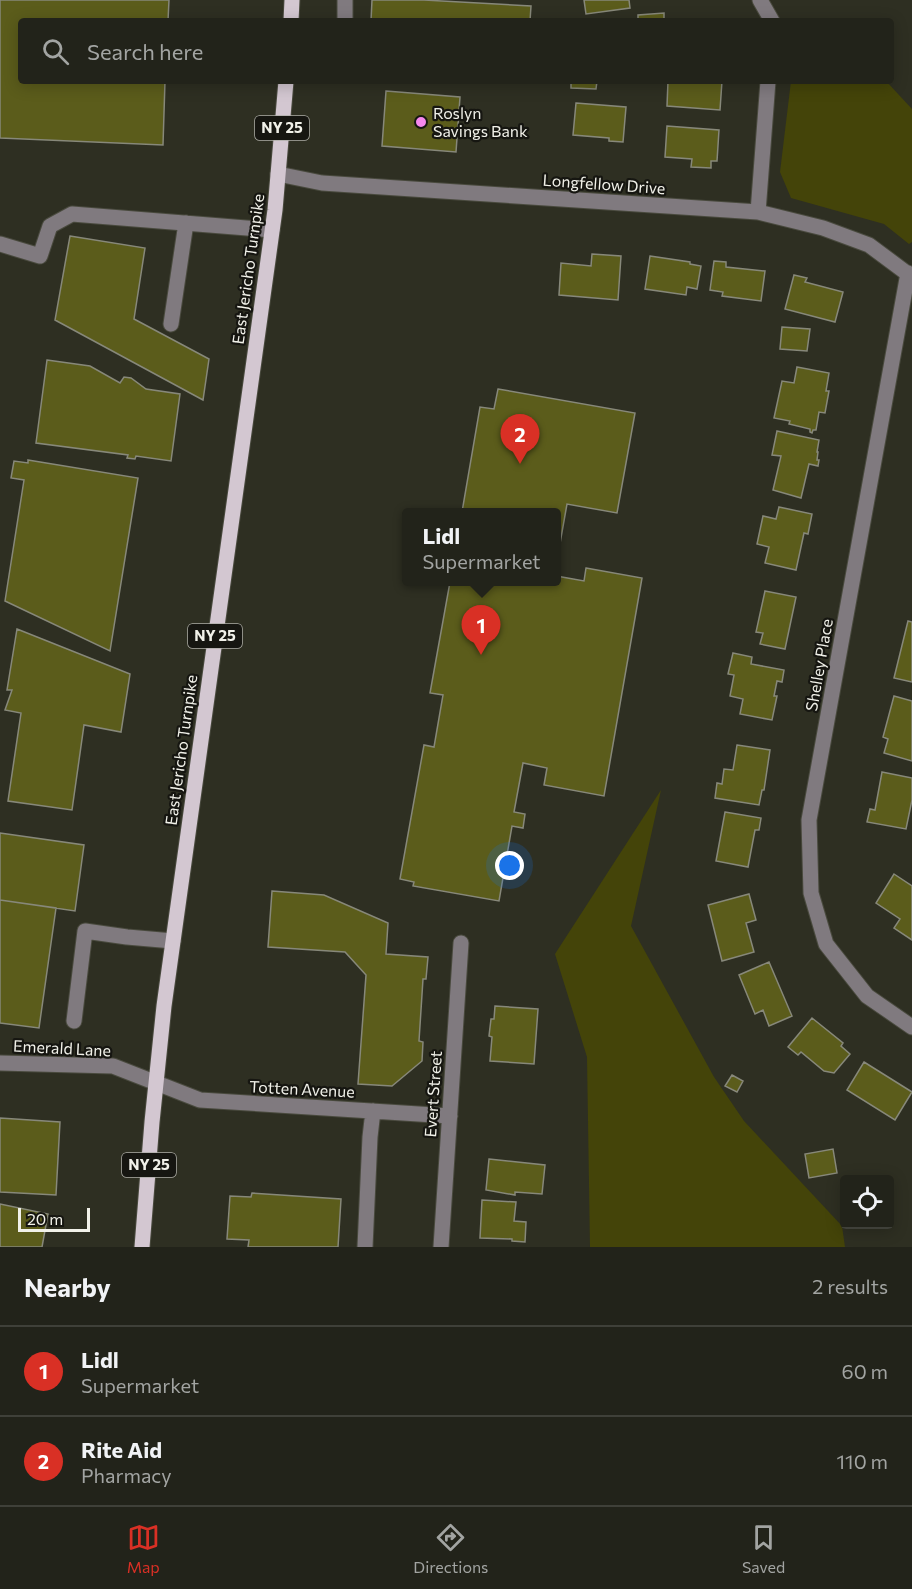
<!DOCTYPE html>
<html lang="en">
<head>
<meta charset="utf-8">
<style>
	:root { --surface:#22231a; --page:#2e2f27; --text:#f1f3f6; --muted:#a2a4a2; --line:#3f4039; --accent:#d93025 }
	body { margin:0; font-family:Commissioner,sans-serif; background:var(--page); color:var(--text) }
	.controls { position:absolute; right:18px; bottom:18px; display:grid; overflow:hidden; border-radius:6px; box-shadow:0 3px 15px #0003 }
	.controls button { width:54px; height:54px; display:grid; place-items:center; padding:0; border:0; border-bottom:2px solid var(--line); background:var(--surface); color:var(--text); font:30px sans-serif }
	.scale { position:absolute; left:18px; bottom:15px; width:72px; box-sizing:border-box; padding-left:6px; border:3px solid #f1f1e9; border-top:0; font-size:16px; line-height:21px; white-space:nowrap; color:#f1f1e9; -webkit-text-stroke:4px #161611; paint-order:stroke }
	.you { position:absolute; left:510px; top:866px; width:21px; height:21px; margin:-15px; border:4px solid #fff; border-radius:50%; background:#1a73e8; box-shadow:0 0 0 9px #1a73e833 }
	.badge { display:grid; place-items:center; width:39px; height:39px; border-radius:50%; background:var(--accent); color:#fff; font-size:20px; font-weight:700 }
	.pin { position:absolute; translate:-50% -50px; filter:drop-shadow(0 2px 3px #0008) }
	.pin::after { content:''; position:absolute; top:32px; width:21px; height:18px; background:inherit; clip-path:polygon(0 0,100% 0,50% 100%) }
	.popup { position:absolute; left:402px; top:508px; width:159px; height:78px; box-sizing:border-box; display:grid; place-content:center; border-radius:6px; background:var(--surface); filter:drop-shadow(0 2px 4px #0005); font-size:20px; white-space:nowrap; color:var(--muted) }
	.popup b { font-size:22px; color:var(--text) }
	.popup::after { content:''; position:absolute; left:50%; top:100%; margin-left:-12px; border:12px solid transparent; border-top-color:var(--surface) }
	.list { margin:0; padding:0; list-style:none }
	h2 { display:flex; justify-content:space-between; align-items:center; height:78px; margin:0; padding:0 24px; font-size:26px }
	h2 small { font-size:20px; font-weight:400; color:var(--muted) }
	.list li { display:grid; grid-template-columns:39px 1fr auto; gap:18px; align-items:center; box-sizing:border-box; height:90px; padding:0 24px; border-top:2px solid var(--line) }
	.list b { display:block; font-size:22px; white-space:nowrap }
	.list p { margin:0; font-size:20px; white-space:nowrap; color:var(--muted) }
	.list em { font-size:20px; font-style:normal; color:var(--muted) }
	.icon { flex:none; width:33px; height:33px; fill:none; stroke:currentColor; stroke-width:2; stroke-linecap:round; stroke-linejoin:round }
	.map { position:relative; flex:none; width:912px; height:1247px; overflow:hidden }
	.search { position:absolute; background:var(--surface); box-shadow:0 3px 15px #0003; left:18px; right:18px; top:18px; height:66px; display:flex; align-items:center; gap:15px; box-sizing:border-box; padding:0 21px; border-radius:6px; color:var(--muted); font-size:22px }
	.sheet { height:258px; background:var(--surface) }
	nav { display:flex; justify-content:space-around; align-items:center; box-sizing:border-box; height:84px; border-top:2px solid var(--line); background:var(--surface); font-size:16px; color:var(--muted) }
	nav a { display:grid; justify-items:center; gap:3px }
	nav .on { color:var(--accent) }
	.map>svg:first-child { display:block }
	.green { fill:#444409 }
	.building { fill:#5b5c1b; stroke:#87887a; stroke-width:1.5 }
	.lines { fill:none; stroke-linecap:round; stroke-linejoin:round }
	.minor-casing { stroke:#494a3e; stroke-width:17 }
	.major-casing { stroke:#494a3e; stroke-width:17 }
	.minor { stroke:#807a7f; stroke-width:15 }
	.major { stroke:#d3c7d1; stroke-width:15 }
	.poi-dot { fill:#f688ed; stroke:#161611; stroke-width:2 }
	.labels { text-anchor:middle; stroke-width:4.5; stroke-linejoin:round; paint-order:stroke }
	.shield { fill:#161611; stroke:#afafa8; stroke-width:1.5 }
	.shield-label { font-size:15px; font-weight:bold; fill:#f1f1e9 }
	.poi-label { font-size:16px; fill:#f1f1e9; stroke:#161611; text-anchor:start }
	.street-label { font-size:16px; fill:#f1f1e9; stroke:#161611 }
</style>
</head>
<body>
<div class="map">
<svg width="912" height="1247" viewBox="0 0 912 1247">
	<rect width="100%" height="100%" fill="#2e2f22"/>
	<path class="green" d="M791,81H886L912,109V242L909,244L884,224L791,198L780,172Z
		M661,790L631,926L714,1077L744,1121L842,1226L845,1247H590L587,1057L555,954Z"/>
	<path class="building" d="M0,0H169L168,21H21V81H165L163,145L0,138Z
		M372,0H424L531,6L530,21H371Z
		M584,0H629L630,8L586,14Z
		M664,13V21H638V15Z
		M571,81H597L596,89L571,88Z
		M668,81H722L720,110L667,106Z
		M386,91L460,97L456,152L382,146Z
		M576,103L626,107L623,142L609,141V138L573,135Z
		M667,126L719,130L717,161H711V168L691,167L692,159L665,157Z
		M70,236L145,248L134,319L209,359L203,400L55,320Z
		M592,254L621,256L618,300L559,295L561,263L591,266Z
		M650,256L690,262V264L701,266L697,289L687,287L686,295L645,289Z
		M714,261L726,262V267L765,271L761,301L722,296L723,292L710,290Z
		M794,275L807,278L805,282L843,292L835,322L785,309Z
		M782,327L810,329L807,351L780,349Z
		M47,360L90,366L120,383L124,377L131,378L146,389L180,394L171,461L136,456L135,459L127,458L128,455L36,443Z
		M797,367L829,373L826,391H829L825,413L819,412L816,430H813L812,433L810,432V429L789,424L790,421L774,418L782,381L794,383Z
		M498,389L635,413L617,513L567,504L556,566V512H462L480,407L494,409Z
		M777,431L819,440L817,452H818L817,460H819L818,466L809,464L801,498L773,490L781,456L772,455Z
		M28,460L138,478L110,651L5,601L24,480L11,478L14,461L28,463Z
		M779,507L812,514L808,534L804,533L796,570L765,563L769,547L757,544L763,516L776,519Z
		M586,568L642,578L604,796L544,785L547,768L523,763L514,812L525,814L523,828L512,826L499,901L413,886L414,882L400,879L424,745L434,747L443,695L430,693L450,582H556V576L584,581Z
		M765,591L796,597L785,649L760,644L763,633L756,632Z
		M908,621L912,622V682L894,678Z
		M17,629L130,674L121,732L84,725L72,810L8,801L21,713L5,710L12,690H7Z
		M733,653L752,657L751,664L784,670L782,682L777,681L774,696H777L772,720L740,714L743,699L730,696L734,675L728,674Z
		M894,696L912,701V761L884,753L888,739L883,737Z
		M737,745L770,750L764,790H762L759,805L715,798L717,783L722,784L724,769L733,770Z
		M882,772L912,778V800L906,829L867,822L870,809L875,810Z
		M725,812L761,818L759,830H755L748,867L716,861Z
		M0,833L84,845L75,911L0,900Z
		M894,874L912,886V940L894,928L900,919L876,903Z
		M272,891L324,895L388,923L386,954L428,957L426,979H423L419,1041L423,1042L422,1061L392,1086L358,1084L366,975L345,952L268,947Z
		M749,894L756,920L746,923L754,952L722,961L708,905Z
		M0,900L56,908L39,1028L0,1023Z
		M769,962L792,1016L769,1026L763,1010L755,1014L739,975Z
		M495,1006L538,1009L534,1064L490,1061L492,1037L489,1036L491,1019H494Z
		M812,1018L843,1043L841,1046L850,1054L834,1073L824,1071L801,1052L798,1055L788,1047Z
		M864,1062L912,1092L895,1120L847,1090Z
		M732,1075L743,1081L737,1092L725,1086Z
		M0,1118L60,1122L56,1195L0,1192Z
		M833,1149L837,1173L809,1178L805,1154Z
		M489,1159L545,1165L542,1194L515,1192V1195L486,1190Z
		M252,1193L341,1199L338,1247H248L249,1240L227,1239L230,1196L251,1197Z
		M482,1200L516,1202L514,1221L526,1222L525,1242L512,1241V1239L480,1238Z
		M0,1204L48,1214L42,1247H0Z"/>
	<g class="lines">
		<defs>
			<path id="minor" d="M760,0L772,21
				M345,21V0
				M278,174L322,183L758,212L823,228L869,245L912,277
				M758,212L768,81
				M0,244L40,256L50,226L72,214L272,230
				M908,273L809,820L811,893L826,944L867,996L912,1027
				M171,324L186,223
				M74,1021L85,931L127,937L173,941
				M0,1063L113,1066L200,1100L450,1116
				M365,1247L370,1137L373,1111
				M441,1247L461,943"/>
			<path id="major" d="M291,21L292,0
				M142,1247L152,1122L164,1006L275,210L286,81"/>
		</defs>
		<use href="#minor" class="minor-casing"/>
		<use href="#major" class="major-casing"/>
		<use href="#minor" class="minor"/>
		<use href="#major" class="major"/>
	</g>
	<circle class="poi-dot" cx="421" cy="122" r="6"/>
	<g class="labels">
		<g class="shield">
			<rect x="255" y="116" width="54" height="24" rx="4.5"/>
			<rect x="188" y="624" width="54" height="24" rx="4.5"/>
			<rect x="122" y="1153" width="54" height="24" rx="4.5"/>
		</g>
		<g class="shield-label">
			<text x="282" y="133">NY 25</text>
			<text x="215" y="641">NY 25</text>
			<text x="149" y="1170">NY 25</text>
		</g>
		<g class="poi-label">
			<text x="433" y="119">Roslyn<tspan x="433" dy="18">Savings Bank</tspan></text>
		</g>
		<g class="street-label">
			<text transform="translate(604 184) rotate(4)" y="6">Longfellow Drive</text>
			<text transform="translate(248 269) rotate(-82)" y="6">East Jericho Turnpike</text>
			<text transform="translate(819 665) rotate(-80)" y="6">Shelley Place</text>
			<text transform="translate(181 750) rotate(-82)" y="6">East Jericho Turnpike</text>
			<text transform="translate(62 1048) rotate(3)" y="6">Emerald Lane</text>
			<text transform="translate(302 1089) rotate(3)" y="6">Totten Avenue</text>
			<text transform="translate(433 1094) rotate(-86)" y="6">Evert Street</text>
		</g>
	</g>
</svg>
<div class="controls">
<button><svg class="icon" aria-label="locate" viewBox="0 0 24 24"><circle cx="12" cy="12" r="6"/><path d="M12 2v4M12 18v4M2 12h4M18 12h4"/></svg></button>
</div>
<div class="scale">20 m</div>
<div class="you"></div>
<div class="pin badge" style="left:481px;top:655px">1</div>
<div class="popup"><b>Lidl</b>Supermarket</div>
<div class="pin badge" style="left:520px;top:464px">2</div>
<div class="search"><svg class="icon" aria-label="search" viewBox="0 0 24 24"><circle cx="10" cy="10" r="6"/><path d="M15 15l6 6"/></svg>Search here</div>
</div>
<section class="sheet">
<h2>Nearby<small>2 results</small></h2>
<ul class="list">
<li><span class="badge">1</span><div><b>Lidl</b><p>Supermarket</p></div><em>60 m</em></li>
<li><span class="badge">2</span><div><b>Rite Aid</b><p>Pharmacy</p></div><em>110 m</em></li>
</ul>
</section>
<nav>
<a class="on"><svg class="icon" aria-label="map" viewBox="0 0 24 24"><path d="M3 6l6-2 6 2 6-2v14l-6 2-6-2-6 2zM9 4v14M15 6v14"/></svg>Map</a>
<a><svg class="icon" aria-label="directions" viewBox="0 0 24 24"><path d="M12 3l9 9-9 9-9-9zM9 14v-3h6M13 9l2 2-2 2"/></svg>Directions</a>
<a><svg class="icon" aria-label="saved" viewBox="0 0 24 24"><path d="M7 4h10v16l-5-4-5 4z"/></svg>Saved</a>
</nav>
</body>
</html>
